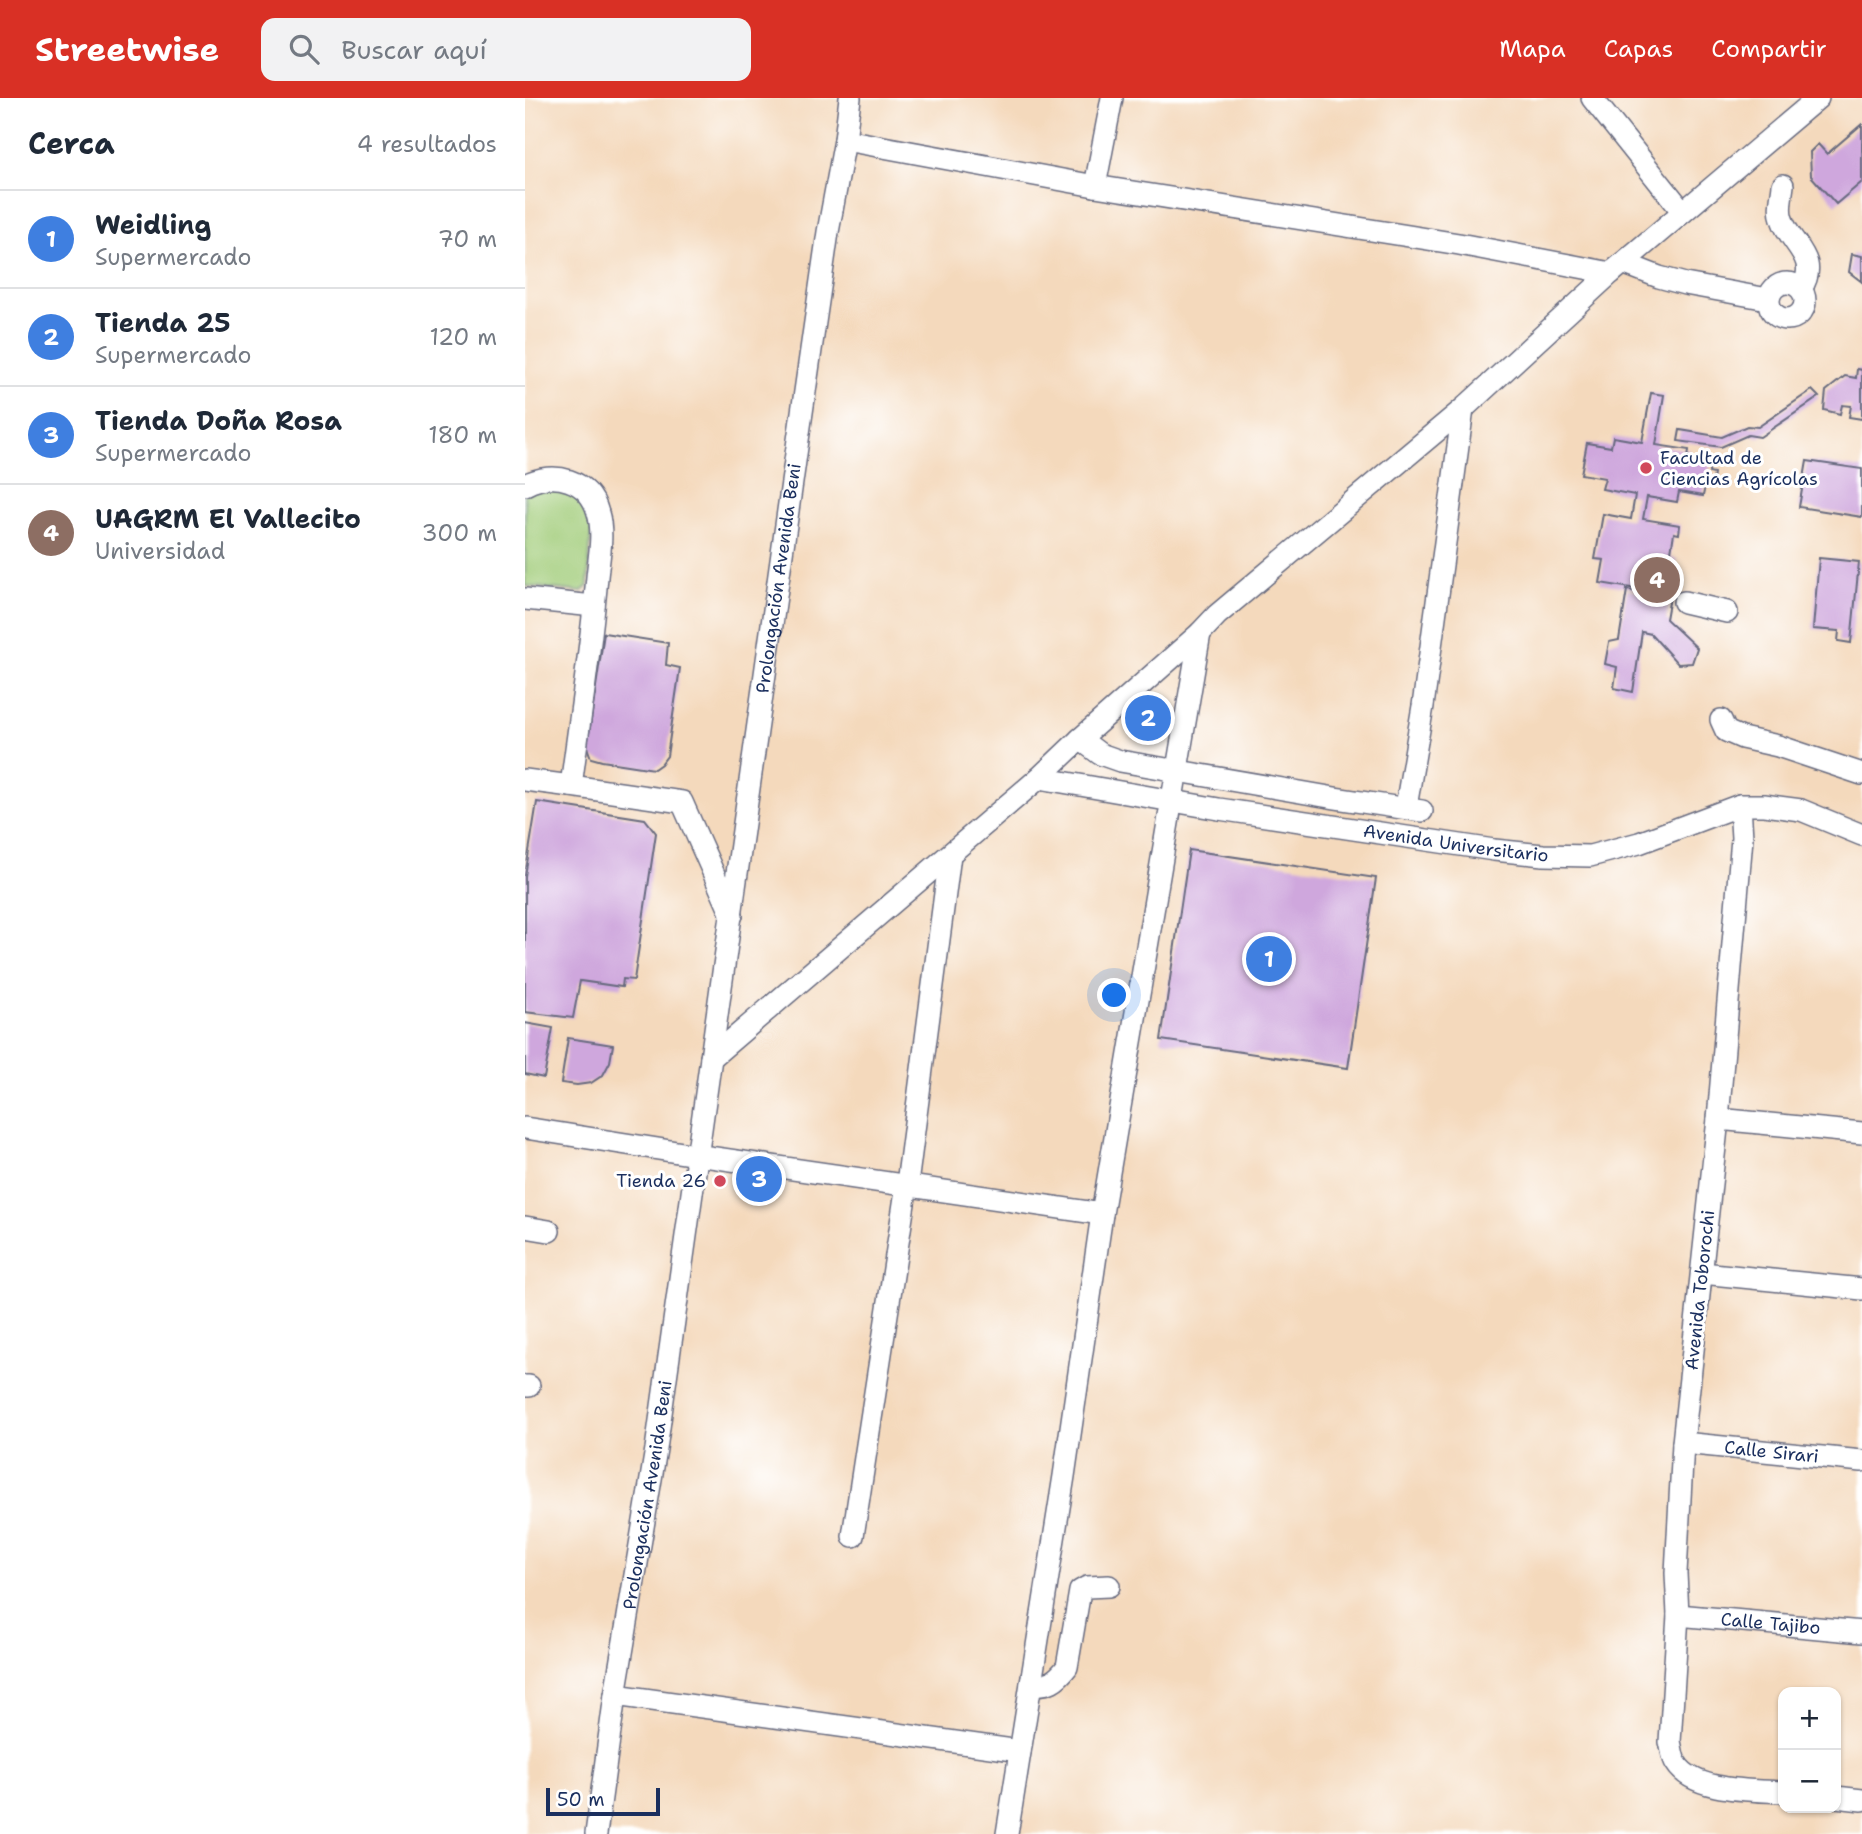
<!DOCTYPE html>
<html lang="es">
<head>
<meta charset="utf-8">
<style>
	:root { --surface:#fff; --page:#f2f2f3; --text:#1f2937; --muted:#747a83; --line:#e0e1e3; --accent:#d93025 }
	body { margin:0; font-family:"Shantell Sans",sans-serif; background:var(--page); color:var(--text) }
	.controls { position:absolute; right:21px; bottom:21px; display:grid; overflow:hidden; border-radius:14px; box-shadow:0 2px 5px #0004 }
	.controls button { width:63px; height:63px; display:grid; place-items:center; padding:0; border:0; border-bottom:2px solid var(--line); background:var(--surface); color:var(--text); font:35px sans-serif }
	.scale { position:absolute; left:21px; bottom:18px; width:114px; box-sizing:border-box; padding-left:7px; border:4px solid #1b2f5e; border-top:0; font-size:19px; line-height:24px; white-space:nowrap; color:#1b2f5e; -webkit-text-stroke:5px #fff; paint-order:stroke }
	.you { position:absolute; left:590px; top:898px; width:24px; height:24px; margin:-18px; border:5px solid #fff; border-radius:50%; background:#1a73e8; box-shadow:0 0 0 10px #1a73e833 }
	.badge { display:grid; place-items:center; width:46px; height:46px; border-radius:50%; background:var(--accent); color:#fff; font-size:23px; font-weight:700 }
	.pin { position:absolute; translate:-50% -50%; border:4px solid #fff; box-shadow:0 2px 7px #0006 }
	.list { margin:0; padding:0; list-style:none }
	h2 { display:flex; justify-content:space-between; align-items:center; height:91px; margin:0; padding:0 28px; font-size:30px }
	h2 small { font-size:23px; font-weight:400; color:var(--muted) }
	.list li { display:grid; grid-template-columns:46px 1fr auto; gap:21px; align-items:center; box-sizing:border-box; height:98px; padding:0 28px; border-top:2px solid var(--line) }
	.list b { display:block; font-size:26px; white-space:nowrap }
	.list p { margin:0; font-size:23px; white-space:nowrap; color:var(--muted) }
	.list em { font-size:23px; font-style:normal; color:var(--muted) }
	.icon { flex:none; width:38px; height:38px; fill:none; stroke:currentColor; stroke-width:2; stroke-linecap:round; stroke-linejoin:round }
	.map { position:relative; flex:none; width:1337px; height:1736px; overflow:hidden }
	header { display:flex; align-items:center; gap:42px; box-sizing:border-box; height:98px; padding:0 35px; background:var(--accent); color:#fff }
	header strong { font-size:33px }
	nav { display:flex; gap:38px; margin-inline-start:auto; font-size:24px }
	.search { width:490px; height:63px; background:var(--page); display:flex; align-items:center; gap:18px; box-sizing:border-box; padding:0 24px; border-radius:14px; color:var(--muted); font-size:26px }
	main { display:flex }
	aside { flex:1; background:var(--surface) }
	.map>svg:first-child { display:block }
	.green { fill:#a1cc79; stroke:#5e7e6c; stroke-width:2 }
	.building { fill:#cfa7dd }
	.lines { fill:none; stroke-linecap:round; stroke-linejoin:round }
	.minor-casing { stroke:#676a7f; stroke-width:24 }
	.minor { stroke:#fff; stroke-width:21 }
	.poi-dot { fill:#d1495b; stroke:#fff; stroke-width:2.5 }
	.labels { text-anchor:middle; stroke-width:6; stroke-linejoin:round; paint-order:stroke }
	.poi-label { font-size:18px; fill:#1b2f5e; stroke:#fff; text-anchor:start }
	.street-label { font-size:18px; fill:#1b2f5e; stroke:#fff }
</style>
</head>
<body>
<header>
<strong>Streetwise</strong>
<div class="search"><svg class="icon" aria-label="search" viewBox="0 0 24 24"><circle cx="10" cy="10" r="6"/><path d="M15 15l6 6"/></svg>Buscar aquí</div>
<nav><a>Mapa</a><a>Capas</a><a>Compartir</a></nav>
</header>
<main>
<aside>
<h2>Cerca<small>4 resultados</small></h2>
<ul class="list">
<li><span class="badge" style="background:#3f7fe0">1</span><div><b>Weidling</b><p>Supermercado</p></div><em>70 m</em></li>
<li><span class="badge" style="background:#3f7fe0">2</span><div><b>Tienda 25</b><p>Supermercado</p></div><em>120 m</em></li>
<li><span class="badge" style="background:#3f7fe0">3</span><div><b>Tienda Doña Rosa</b><p>Supermercado</p></div><em>180 m</em></li>
<li><span class="badge" style="background:#8d6e63">4</span><div><b>UAGRM El Vallecito</b><p>Universidad</p></div><em>300 m</em></li>
</ul>
</aside>
<div class="map">
<svg width="1337" height="1736" viewBox="0 0 1337 1736">
	<rect width="100%" height="100%" fill="#fff"/>
	<filter id="ink" filterUnits="userSpaceOnUse"><feTurbulence type="fractalNoise" baseFrequency=".0143" numOctaves="2"/><feDisplacementMap in="SourceGraphic" scale="14" xChannelSelector="R" yChannelSelector="G"/><feConvolveMatrix kernelMatrix="1 2 1 2 8 2 1 2 1" color-interpolation-filters="sRGB"/></filter>
	<filter id="wash" filterUnits="userSpaceOnUse"><feTurbulence type="fractalNoise" baseFrequency=".00686" numOctaves="4" result="noise"/><feDisplacementMap in="SourceGraphic" scale="28" xChannelSelector="R" yChannelSelector="G"/><feGaussianBlur stdDeviation="1.57" result="paint"/><feColorMatrix in="noise" values="0 0 0 0 0 0 0 0 0 0 0 0 0 0 0 0 0 1.4 0 .05"/><feComposite in="paint" operator="in"/></filter>
	<g filter="url(#wash)">
		<rect width="100%" height="100%" fill="#f4d9bc"/>
		<path class="green" d="M16,387L52,393L67,417L63,488L56,494L0,488V395Z"/>
		<g id="blocks">
			<path class="building" d="M1337,26V84L1311,106L1286,78L1285,54L1293,46L1302,56Z
				M1327,156L1337,158V184L1324,174Z
				M1332,271L1337,272V321L1324,319L1326,308L1317,307L1315,316L1299,312L1301,293L1320,278L1331,280Z
				M1287,292L1294,299L1235,339L1223,337L1196,349L1153,343L1155,332L1197,339L1222,328L1233,329Z
				M1126,295L1139,297L1131,347L1164,352L1163,361L1185,365L1184,375L1189,376L1187,389L1180,388L1178,398L1154,394L1152,404L1122,399L1118,421L1155,427L1154,436L1149,435L1145,460L1152,461L1150,473L1141,472L1137,495L1075,485L1079,462L1070,461L1078,416L1106,421L1110,397L1077,391L1080,380L1056,376L1062,345L1086,349L1088,339L1117,344Z
				M1282,363L1337,371V419L1274,409Z
				M1294,460L1334,464L1326,545L1313,543L1314,533L1288,531Z
				M1102,492L1145,499L1141,521L1172,550L1167,565L1153,566L1126,536L1117,534L1108,594L1089,590L1092,569L1080,566L1084,544L1094,542Z
				M79,535L143,545L141,567L155,570L142,658L136,666L129,671L77,663L66,660L62,649Z
				M12,704L120,721L131,735L109,882L98,881L97,889L55,883L48,920L0,914V778Z
				M664,752L851,780L823,970L636,942Z
				M0,925L28,930L19,980L0,976Z
				M43,940L88,947L85,964L78,977L66,985L52,987L36,985Z"/>
		</g>
	</g>
	<g filter="url(#ink)">
		<use href="#blocks" fill-opacity="0" stroke="#676a7f" stroke-width="2"/>
		<g class="lines">
			<defs>
				<g id="minor">
					<path d="M1067,0L1158,114"/>
					<path d="M320,42L570,88L934,146L1086,175"/>
					<path d="M1258,87C1257,98 1253,111 1257,121C1265,147 1296,160 1276,191"/>
					<path d="M570,88L587,0"/>
					<path d="M1098,165L1134,179L1160,186L1243,201"/>
					<circle cx="1262" cy="203" r="18"/>
					<path d="M0,387C29,372 64,381 73,415C79,435 74,459 72,479C66,549 55,619 46,688L0,682"/>
					<path d="M0,501L69,508"/>
					<path d="M1159,504L1202,514"/>
					<path d="M1196,622L1201,633L1217,640L1253,648L1337,676"/>
					<path d="M555,641L575,656L595,663L810,700L897,713"/>
					<path id="s1" d="M514,680L694,711L969,752L1018,757L1065,758L1114,745L1215,707H1239L1276,712L1337,737"/>
					<path d="M46,688L157,704L207,817"/>
					<path d="M1215,707L1217,740L1193,1021L1158,1345L1151,1475L1153,1517L1145,1644C1147,1650 1147,1659 1151,1665C1168,1694 1228,1692 1258,1694"/>
					<path d="M881,709L898,608L938,311"/>
					<path d="M186,960L514,680L555,641L675,535L692,517L938,311L1086,175L1293,0"/>
					<path d="M1193,1021L1337,1035"/>
					<path d="M0,1030L171,1057L577,1116"/>
					<path d="M0,1129L24,1133"/>
					<path d="M1177,1175L1337,1191"/>
					<path d="M0,1288H4"/>
					<path id="s2" d="M1158,1345L1337,1363"/>
					<path d="M328,1438L382,1086L425,757"/>
					<path id="s3" d="M1153,1517L1337,1534"/>
					<path d="M506,1586C524,1588 531,1583 542,1569L555,1493L562,1489L584,1488"/>
					<path d="M90,1597L495,1653"/>
					<path d="M1311,1699L1337,1702"/>
					<path id="s4" d="M71,1736L90,1597L131,1351L270,363L303,134L320,42L325,0"/>
					<path d="M482,1736L539,1378L577,1116L675,535"/>
				</g>
			</defs>
			<use href="#minor" class="minor-casing"/>
			<use href="#minor" class="minor"/>
		</g>
	</g>
	<g class="poi-dot">
		<circle cx="1121" cy="370" r="7"/>
		<circle cx="195" cy="1083" r="7"/>
	</g>
	<g class="labels">
		<g class="poi-label">
			<text x="1135" y="366">Facultad de<tspan x="1135" dy="21">Ciencias Agrícolas</tspan></text>
			<text x="181" y="1089" text-anchor="end">Tienda 26</text>
		</g>
		<g class="street-label">
			<text dy="6" stroke="none"><textPath href="#s4" startOffset="1269">Prolongación Avenida Beni</textPath></text>
			<text dy="6" stroke="none"><textPath href="#s1" startOffset="422">Avenida Universitario</textPath></text>
			<text transform="translate(1175 1192) rotate(-84)" y="6">Avenida Toborochi</text>
			<text dy="6" stroke="none"><textPath href="#s2" startOffset="89">Calle Sirari</textPath></text>
			<text dy="6" stroke="none"><textPath href="#s4" startOffset="343">Prolongación Avenida Beni</textPath></text>
			<text dy="6" stroke="none"><textPath href="#s3" startOffset="93">Calle Tajibo</textPath></text>
		</g>
	</g>
</svg>
<div class="controls">
<button>+</button>
<button>−</button>
</div>
<div class="scale">50 m</div>
<div class="you"></div>
<div class="pin badge" style="left:744px;top:861px;background:#3f7fe0">1</div>
<div class="pin badge" style="left:623px;top:620px;background:#3f7fe0">2</div>
<div class="pin badge" style="left:234px;top:1081px;background:#3f7fe0">3</div>
<div class="pin badge" style="left:1132px;top:482px;background:#8d6e63">4</div>
</div>
</main>
</body>
</html>
